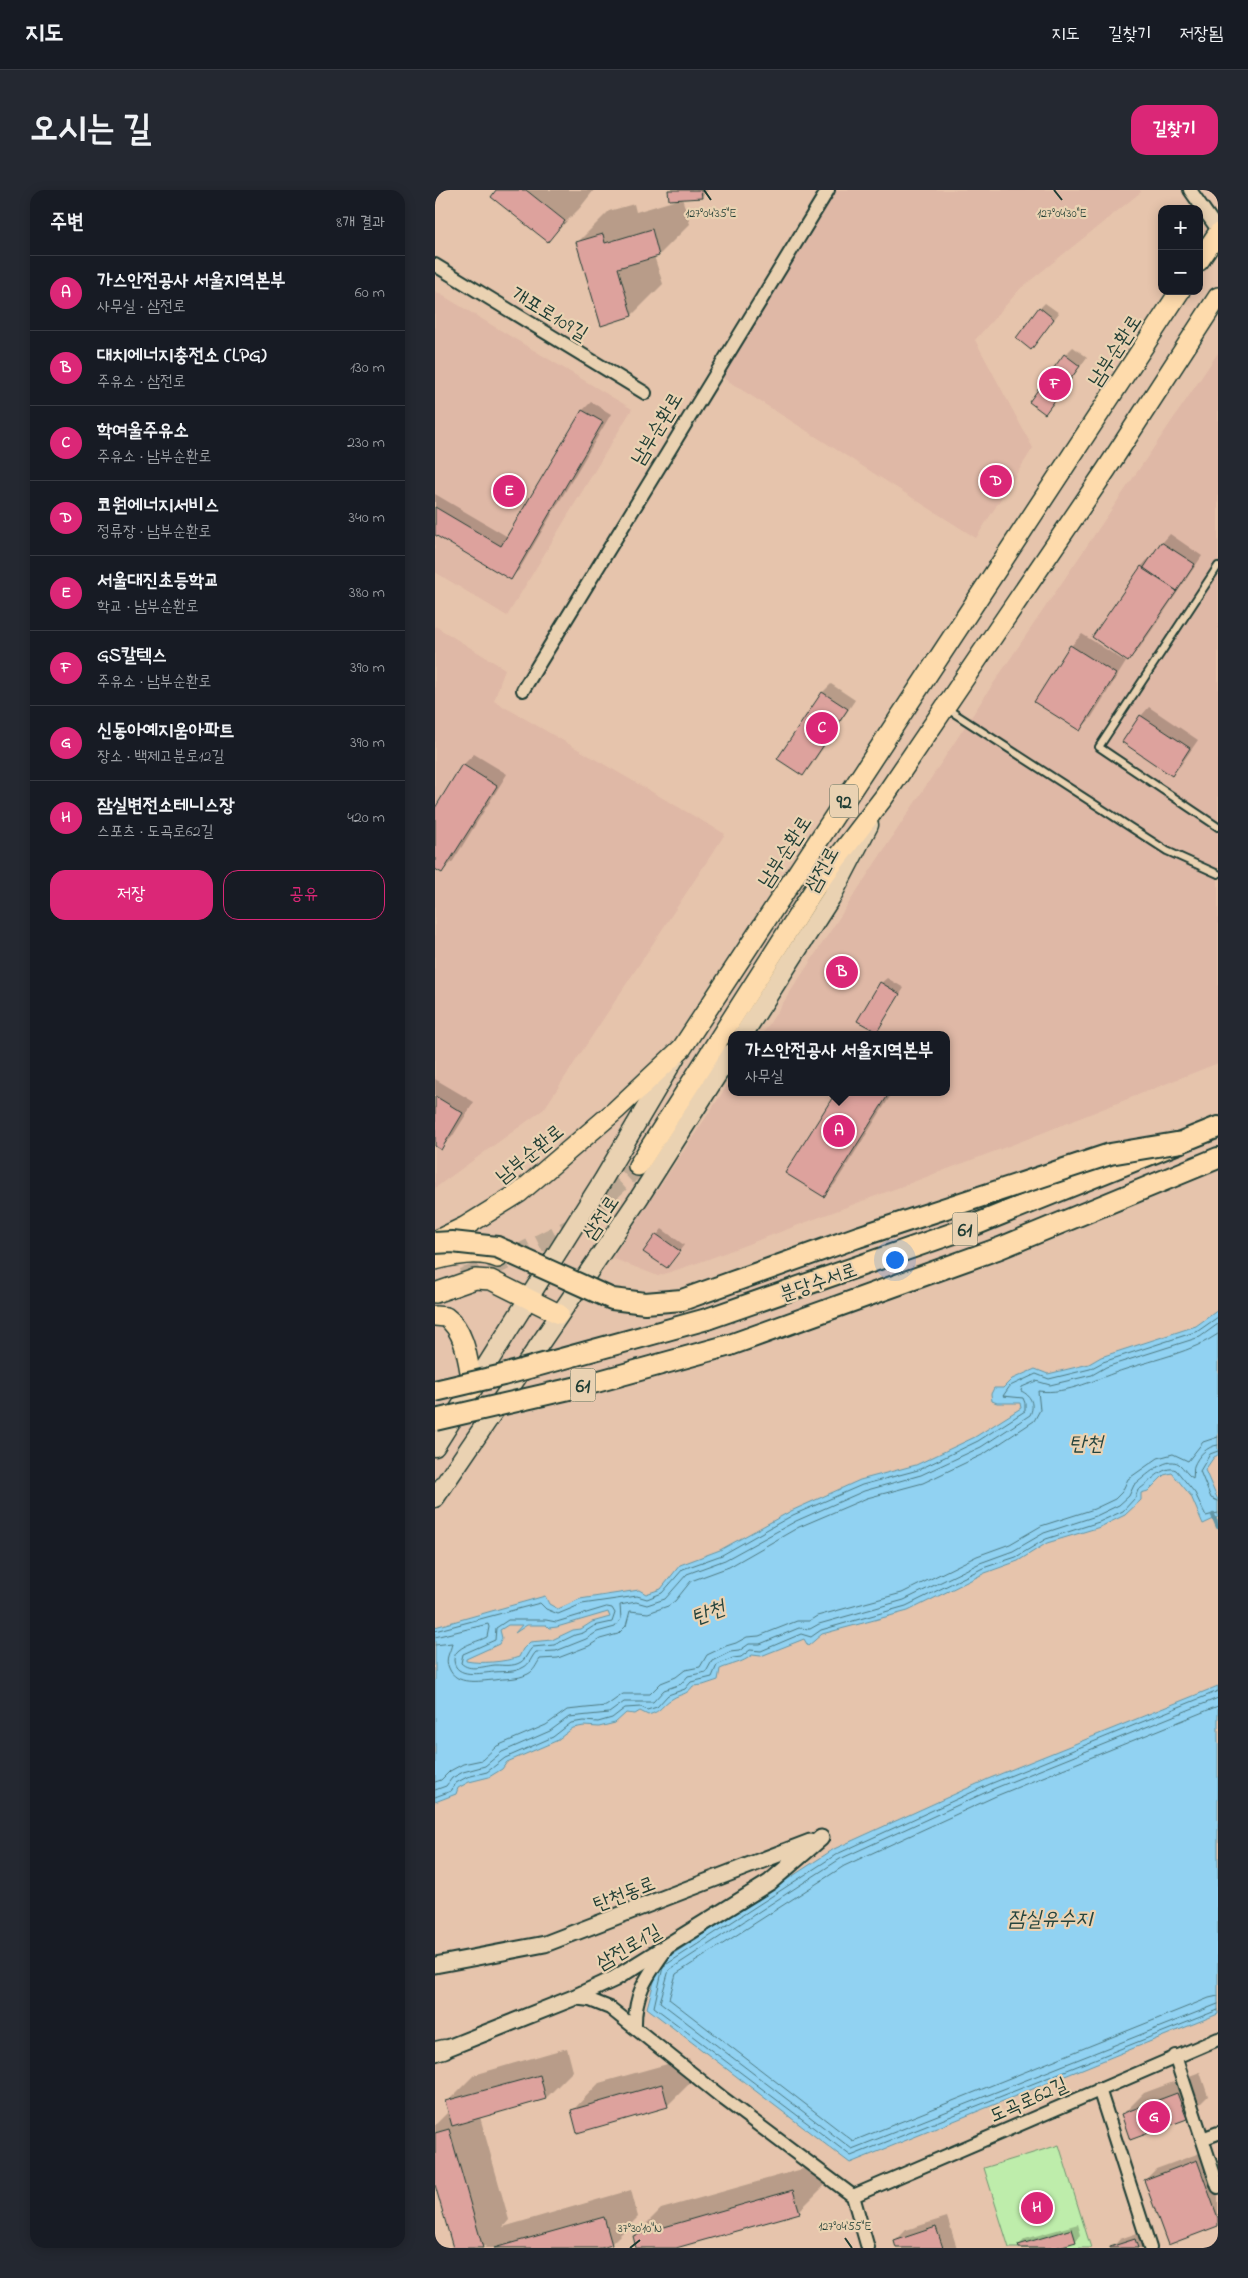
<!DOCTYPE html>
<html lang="ko">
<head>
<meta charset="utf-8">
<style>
	:root { --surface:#171b24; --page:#242831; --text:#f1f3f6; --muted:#9ea1a6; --line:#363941; --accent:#db2777 }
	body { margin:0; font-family:"Indie Flower","Poor Story",sans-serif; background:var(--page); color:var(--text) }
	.controls { position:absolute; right:15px; top:15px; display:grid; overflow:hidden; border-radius:10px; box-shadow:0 2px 12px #0003 }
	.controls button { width:45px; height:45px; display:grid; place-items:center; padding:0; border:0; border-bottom:1px solid var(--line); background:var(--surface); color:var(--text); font:25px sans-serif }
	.you { position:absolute; left:459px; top:1069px; width:18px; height:18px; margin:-12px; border:4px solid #fff; border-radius:50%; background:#1a73e8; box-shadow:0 0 0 8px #1a73e833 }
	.badge { display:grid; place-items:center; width:32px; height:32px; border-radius:50%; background:var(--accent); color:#fff; font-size:16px; font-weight:700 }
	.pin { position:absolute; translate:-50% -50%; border:2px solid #fff; box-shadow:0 1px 5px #0006 }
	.popup { position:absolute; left:293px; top:841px; width:222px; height:65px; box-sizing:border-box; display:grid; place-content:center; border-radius:10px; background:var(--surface); filter:drop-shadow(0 1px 4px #0005); font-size:16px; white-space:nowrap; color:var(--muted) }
	.popup b { font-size:19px; color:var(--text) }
	.popup::after { content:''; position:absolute; left:50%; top:100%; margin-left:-10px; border:10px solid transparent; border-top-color:var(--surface) }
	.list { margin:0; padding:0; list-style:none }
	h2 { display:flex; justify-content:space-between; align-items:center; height:65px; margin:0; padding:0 20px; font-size:21px }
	h2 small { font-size:16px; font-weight:400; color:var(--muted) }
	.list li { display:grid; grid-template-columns:32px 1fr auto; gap:15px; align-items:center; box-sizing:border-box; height:75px; padding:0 20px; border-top:1px solid var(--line) }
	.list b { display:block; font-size:19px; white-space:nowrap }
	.list p { margin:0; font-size:16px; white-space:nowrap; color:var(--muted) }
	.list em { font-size:16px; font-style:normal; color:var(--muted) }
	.actions { display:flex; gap:10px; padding:15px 20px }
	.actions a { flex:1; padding:11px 0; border:1px solid var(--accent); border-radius:15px; text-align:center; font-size:18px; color:var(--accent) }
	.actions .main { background:var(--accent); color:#fff }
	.map { position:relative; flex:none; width:783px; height:2058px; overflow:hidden; border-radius:15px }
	header { display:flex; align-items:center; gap:30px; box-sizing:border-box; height:70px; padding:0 25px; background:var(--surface); border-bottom:1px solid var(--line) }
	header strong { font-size:24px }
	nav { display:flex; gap:28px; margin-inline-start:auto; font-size:18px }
	.intro { display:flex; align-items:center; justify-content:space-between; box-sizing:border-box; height:120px; padding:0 30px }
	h1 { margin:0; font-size:35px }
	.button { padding:12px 22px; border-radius:15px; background:var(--accent); color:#fff; font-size:18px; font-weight:700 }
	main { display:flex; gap:30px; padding:0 30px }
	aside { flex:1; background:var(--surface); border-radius:15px; box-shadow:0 2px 12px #0003 }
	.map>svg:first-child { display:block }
	.built { fill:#dfb8a6 }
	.green { fill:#beedab; stroke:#6e9570 }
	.water { fill:#91d2f2; stroke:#6396a6; fill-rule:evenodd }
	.shadow { fill:#0003 }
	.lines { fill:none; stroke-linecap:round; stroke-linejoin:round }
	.shore { stroke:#4d7980; stroke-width:1 }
	.stream { stroke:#6396a6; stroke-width:4.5 }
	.building { fill:#dda29d; stroke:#1f3d34 }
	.primary-tunnel { stroke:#bea994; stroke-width:19; stroke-dasharray:19 9; stroke-linecap:butt }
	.service-casing { stroke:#1f3d34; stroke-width:10 }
	.minor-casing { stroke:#1f3d34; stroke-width:16 }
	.tertiary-casing { stroke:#1f3d34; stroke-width:19 }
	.secondary-casing { stroke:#1f3d34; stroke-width:21 }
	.primary-casing { stroke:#1f3d34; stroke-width:22 }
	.trunk-casing { stroke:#1f3d34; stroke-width:24 }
	.service { stroke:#ead2b2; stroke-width:6 }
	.minor { stroke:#ead2b2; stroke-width:12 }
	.tertiary { stroke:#ead2b2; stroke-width:15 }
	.secondary { stroke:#ead2b2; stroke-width:18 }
	.primary { stroke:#fedbac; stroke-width:19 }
	.trunk { stroke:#fedbac; stroke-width:20 }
	.trunk-bridge-casing { stroke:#1f3d34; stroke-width:24; stroke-linecap:butt }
	.trunk-bridge { stroke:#fedbac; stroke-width:20 }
	.ticks { fill:none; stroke:#1f3d34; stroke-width:2 }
	.labels { text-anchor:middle; stroke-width:4.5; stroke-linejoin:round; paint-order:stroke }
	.shield { fill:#ead2b2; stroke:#5c6a5a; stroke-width:1 }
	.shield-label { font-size:19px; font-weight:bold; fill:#1f3d34 }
	.street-label { font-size:20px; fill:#1f3d34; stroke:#ead2b2 }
	.water-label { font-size:21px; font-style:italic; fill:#25443e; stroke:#ead2b2 }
	.ticks-label { font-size:12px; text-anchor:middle; fill:#1f3d34; stroke:#ead2b2; stroke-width:4.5; stroke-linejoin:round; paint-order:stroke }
</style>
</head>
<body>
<header>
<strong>지도</strong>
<nav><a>지도</a><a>길찾기</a><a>저장됨</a></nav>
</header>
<div class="intro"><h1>오시는 길</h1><a class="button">길찾기</a></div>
<main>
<aside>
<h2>주변<small>8개 결과</small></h2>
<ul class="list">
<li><span class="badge">A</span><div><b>가스안전공사 서울지역본부</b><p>사무실 · 삼전로</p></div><em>60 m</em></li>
<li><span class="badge">B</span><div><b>대치에너지충전소 (LPG)</b><p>주유소 · 삼전로</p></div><em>130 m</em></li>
<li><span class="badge">C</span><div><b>학여울주유소</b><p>주유소 · 남부순환로</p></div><em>230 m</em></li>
<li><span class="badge">D</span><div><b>코원에너지서비스</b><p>정류장 · 남부순환로</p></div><em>340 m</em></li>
<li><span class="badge">E</span><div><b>서울대진초등학교</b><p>학교 · 남부순환로</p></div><em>380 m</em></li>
<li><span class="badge">F</span><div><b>GS칼텍스</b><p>주유소 · 남부순환로</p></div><em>390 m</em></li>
<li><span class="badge">G</span><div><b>신동아예지움아파트</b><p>장소 · 백제고분로12길</p></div><em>390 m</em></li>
<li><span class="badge">H</span><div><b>잠실변전소테니스장</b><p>스포츠 · 도곡로62길</p></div><em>420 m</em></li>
</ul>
<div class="actions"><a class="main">저장</a><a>공유</a></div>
</aside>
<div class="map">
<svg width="783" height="2058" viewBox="0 0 783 2058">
	<rect width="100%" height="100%" fill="#e6c4ac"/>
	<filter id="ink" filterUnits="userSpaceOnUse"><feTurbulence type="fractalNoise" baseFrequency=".02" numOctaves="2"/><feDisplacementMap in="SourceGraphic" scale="10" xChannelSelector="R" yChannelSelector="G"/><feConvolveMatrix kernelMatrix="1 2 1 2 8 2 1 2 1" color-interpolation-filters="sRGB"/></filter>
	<g filter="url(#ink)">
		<path class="built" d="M387,0H705L706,2L586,98L540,150L598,258L541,348L285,186Z
			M0,101L197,219L72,426L0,382Z
			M783,163V873L587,951L268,1071L223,1086L177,1068L296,890V902H512V845H327L558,494Z
			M0,436L70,479L59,511L290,644L109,919L0,998Z"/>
		<path class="green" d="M624,1955L656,2058H574L549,1978Z"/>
		<path class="water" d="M783,1120V1265L779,1267L770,1280L783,1310V1327L768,1334L756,1306L737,1283L729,1285L713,1301L706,1303V1310L690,1325L665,1337L612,1353L583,1371L550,1383L473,1421L387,1444L373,1456L369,1449L326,1466L317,1465C308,1473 296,1474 285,1479L283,1490L268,1495L258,1496C251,1506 246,1503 237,1509C226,1515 228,1521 213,1525L205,1521L200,1524L191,1523L180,1533L164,1537L149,1536L138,1538L121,1551L72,1572L67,1579L54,1587L34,1592L23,1598L21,1604L0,1612V1437L110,1406L114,1414L123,1419L145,1409L204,1400L211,1404L226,1399L245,1375L285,1360L356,1321L425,1290L481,1275L540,1247L586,1218L585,1213H562L557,1211L556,1204L559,1198H568L577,1189L600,1179L613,1184L654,1174L666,1167L761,1136ZM173,1422L175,1427L157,1432L146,1439L138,1440L117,1450L95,1452L88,1459L84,1467C70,1472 46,1474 31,1471V1469L64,1454L67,1448L65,1440L73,1435H87L80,1443L92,1435H111L114,1438L122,1437Z
			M783,1496V1824L415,1973L212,1818L224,1773L399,1659L553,1589Z"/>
		<path class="shadow" d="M63,0H159L144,19L113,50Z
			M235,0H273L266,7L247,8L255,34L224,65L219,66L228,94L197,125L143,52L174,21L199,14L201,22L245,9Z
			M610,113L624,123L601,153L605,118Z
			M638,157L652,167L619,214L610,222L630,165Z
			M156,212L176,224L84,380L75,388L0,344V304L73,347L148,220Z
			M735,344L767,366L704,459L693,470L706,377Z
			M647,444L691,472L656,528L645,539L636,456Z
			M396,494L420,510L376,576L368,584L344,568L388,502Z
			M714,517L763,550L745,576L737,584L688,552L706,526Z
			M39,564L72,584L18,671L7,682L0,677V620L28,575Z
			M452,788L469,798L441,841L446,793Z
			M0,889L39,912L17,947L6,958L0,955Z
			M403,902H458L400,994L388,1006Z
			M227,1039L249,1055L232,1077L222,1045Z
			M132,1858L138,1881L111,1908L45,1927L74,2030L68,2037L196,2000L203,2027L176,2054L161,2058H49L51,2056L19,2058L0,1991V1935L14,1921L12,1912L39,1885Z
			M254,1868L260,1888L233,1915L143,1941L137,1921L164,1893Z
			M765,1882L773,1906L751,1928L687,1925L709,1903Z
			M773,1960L783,1988V2035L710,1990L721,1979Z
			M385,1974L391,1994L364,2021L236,2058H203L199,2046L226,2019Z
			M512,2027L522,2058H462L460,2051L471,2040Z
			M643,2034L646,2045L640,2051L615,2058H585L584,2055L590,2049Z
			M708,2041L713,2058H677L685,2049Z"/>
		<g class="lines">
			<path class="shore" d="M783,1261L775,1264L765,1281L776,1308L783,1311
				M172,1417L177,1418L180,1423L177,1432L159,1436L148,1443L140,1445L119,1455L98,1457C93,1461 91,1469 86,1472C78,1477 69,1475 60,1475C49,1476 35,1482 26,1473L28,1464L60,1450L61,1438L73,1430H111L121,1432Z
				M0,1441L105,1413L111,1419L123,1424L147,1414L202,1406L212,1409L227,1403L248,1379L287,1365L358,1325L427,1295L483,1280L543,1251L590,1221V1213L588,1208L568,1206L575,1196L601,1184L614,1189L655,1179L668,1172L763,1141L783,1127
				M0,1447L53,1434L54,1437L52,1447C44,1451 31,1454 24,1460C21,1462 19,1466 19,1470C20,1489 47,1483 59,1482C70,1481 79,1483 89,1477C95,1474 96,1467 101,1462L121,1461L151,1449L162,1442L180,1437L186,1429L185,1415L201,1412L212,1415L230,1409L252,1384L290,1370L361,1331L429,1301L486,1285L546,1257L595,1225C600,1215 596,1205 586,1201L587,1197L601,1191L615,1195L657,1185L671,1177L765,1147L783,1134
				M0,1455L17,1453C16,1462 9,1468 14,1478C21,1496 44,1491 59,1490C71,1488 81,1490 93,1484C99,1481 101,1475 105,1469L123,1468L154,1456L165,1449L183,1444L191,1436L195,1421L213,1423L233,1416L240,1411L256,1391L294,1377L364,1337L432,1308L488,1293L549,1264L599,1231L605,1220L603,1201C633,1205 662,1188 691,1179C721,1169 757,1162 783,1144
				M783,1508L558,1599L405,1669L234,1780L225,1812L417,1959L783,1814
				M783,1516L561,1606L409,1676L241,1784L234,1809L418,1951L774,1808L783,1806
				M0,1592L6,1590L15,1581L28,1574L47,1570L62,1556L111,1535L132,1520L171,1516L188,1504H215L226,1493L241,1487L250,1480L265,1477L272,1465L291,1456L301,1453L312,1447L324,1446L362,1431H374L382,1426L467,1403L542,1366L575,1354L606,1336L659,1319L680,1309L687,1302L693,1289L723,1268L738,1264L753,1271L768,1252L783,1247
				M0,1600L11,1596L17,1588L28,1582L50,1576L67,1562L115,1541L134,1527L174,1523L189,1512H218L229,1500L246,1494L253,1486L271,1482L277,1471L295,1462L304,1461L314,1454H325L364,1438L375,1439L384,1434L469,1410L545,1373L578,1361L609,1343L661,1326L684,1315L694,1306L699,1295C709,1288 731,1265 744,1274C749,1278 752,1285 758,1288C759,1284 758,1280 759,1276C763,1266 772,1256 783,1255
				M0,1607L16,1601L21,1593L32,1587L52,1582L70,1568L118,1547L136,1533L148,1531L163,1532L177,1528L190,1518L206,1517L212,1520L222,1517L233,1505L250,1499L256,1492L277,1487L282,1475L298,1468L306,1467L315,1460L326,1461L366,1444L376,1447L386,1440L471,1416L548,1378L581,1367L611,1349L664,1332L688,1321L700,1308L703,1300C714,1294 728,1274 741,1280L760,1303L771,1326L783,1323
				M229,1776L402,1664L555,1594L783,1501
				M228,1777L219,1817L416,1966L783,1820"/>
			<path class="stream" d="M778,1325L783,1337"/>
		</g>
		<path class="building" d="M61,0H91L130,31L113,52L56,7Z
			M233,0H266L267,8L234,10Z
			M217,39L224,66L183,78L197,126L166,136L141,52L168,44L170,53Z
			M604,117L619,129L596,160L581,148Z
			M629,164L645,176L610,224L594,212Z
			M147,220L168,232L76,390L0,345V317L66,356Z
			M726,352L760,374L742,401L708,379Z
			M706,376L742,401L693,472L657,447Z
			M635,455L681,484L645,541L599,512Z
			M387,502L413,519L368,586L342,569Z
			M705,525L755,558L737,586L687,552Z
			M27,574L62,596L7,683L0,679V618Z
			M445,792L465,804L442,842L422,831Z
			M401,902H455L389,1007L350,983Z
			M0,906L28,923L6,960L0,956Z
			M221,1044L245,1061L232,1078L208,1062Z
			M105,1885L111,1909L17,1936L10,1911Z
			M227,1894L233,1917L142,1943L136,1920Z
			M742,1903L752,1929L695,1950L686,1924Z
			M14,1939L48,2058H18L0,1995V1943Z
			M762,1970L783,2028V2036L733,2055L709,1990Z
			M358,2000L365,2023L241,2058H201L198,2046Z
			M169,2027L177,2055L166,2058H59Z
			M501,2037L508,2058H461L459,2051Z
			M637,2039L641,2052L620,2058H584L583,2055Z
			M700,2049L703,2058H675V2057Z"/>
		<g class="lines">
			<path class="primary-tunnel" d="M27,1088L51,1080L136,1038L203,976"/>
			<defs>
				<path id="service" d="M783,376L664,557L783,637
					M511,518L732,661L783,684"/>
				<path id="minor" d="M755,0L783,40
					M0,75L210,203
					M88,500L393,0
					M138,1808L155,1810L175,1818L289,1909L418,2006L783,1849
					M200,1837C199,1802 213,1785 232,1758
					M740,1866L783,1997
					M664,1899L715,2058
					M767,1949L783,1943
					M418,2006L433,2058"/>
				<path id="tertiary" d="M0,1775L110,1754L375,1652
					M0,1863L138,1808L179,1789L335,1692L386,1648"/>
				<path id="secondary" d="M308,845L397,706L434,635
					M0,1257L168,990L240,868
					M0,1308L204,1008L296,863
					M0,1861L9,1859"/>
				<path id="primary" d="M764,71L783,43
					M203,976L384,692L449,607L671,280L783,107
					M0,1051L29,1037L84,1003L181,920L247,858L745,101
					M0,1070C18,1065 45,1060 63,1068
					M0,1103L40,1089L56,1090L124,1124
					M0,1126L11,1127C32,1142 33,1175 38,1198"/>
				<path id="trunk" d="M272,1129L522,1042L783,937
					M295,1155L565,1058L783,968"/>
			</defs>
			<use href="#service" class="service-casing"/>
			<use href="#minor" class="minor-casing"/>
			<use href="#tertiary" class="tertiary-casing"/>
			<use href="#secondary" class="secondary-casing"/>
			<use href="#primary" class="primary-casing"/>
			<use href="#trunk" class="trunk-casing"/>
			<use href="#service" class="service"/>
			<use href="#minor" class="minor"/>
			<use href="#tertiary" class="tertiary"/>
			<use href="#secondary" class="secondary"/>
			<use href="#primary" class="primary"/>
			<use href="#trunk" class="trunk"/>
			<defs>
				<path id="trunk-bridge" d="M0,1053L17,1052L62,1057L177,1109L210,1113L247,1110L423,1047L675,964L747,952
					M0,1201L68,1185L272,1129
					M0,1230L143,1197L295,1155"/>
			</defs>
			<use href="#trunk-bridge" class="trunk-bridge-casing"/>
			<use href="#trunk-bridge" class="trunk-bridge"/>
		</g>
	</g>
	<path class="ticks" d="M269,0L276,10M619,0L627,10M410,2048L417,2058M195,2058L205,2050"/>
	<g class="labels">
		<g class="shield">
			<rect x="395" y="594.5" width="28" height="33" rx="4"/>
			<rect x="517.5" y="1022.5" width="25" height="33" rx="4"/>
			<rect x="135.5" y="1178.5" width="25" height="33" rx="4"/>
		</g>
		<g class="shield-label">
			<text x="409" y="618">92</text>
			<text x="530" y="1046">61</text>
			<text x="148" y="1202">61</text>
		</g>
		<g class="street-label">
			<text transform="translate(115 123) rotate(31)" y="7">개포로109길</text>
			<text transform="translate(679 160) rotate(-57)" y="7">남부순환로</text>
			<text transform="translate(221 238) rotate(-59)" y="7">남부순환로</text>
			<text transform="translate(349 661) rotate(-57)" y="7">남부순환로</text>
			<text transform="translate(386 679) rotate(-61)" y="7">삼전로</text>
			<text transform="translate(94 963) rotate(-39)" y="7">남부순환로</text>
			<text transform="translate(165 1027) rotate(-56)" y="7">삼전로</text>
			<text transform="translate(383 1091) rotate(-19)" y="7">분당수서로</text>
			<text transform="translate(189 1703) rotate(-21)" y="7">탄천동로</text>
			<text transform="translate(193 1756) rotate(-30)" y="7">삼전로1길</text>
			<text transform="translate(593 1909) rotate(-24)" y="7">도곡로62길</text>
		</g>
		<g class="water-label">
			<text x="651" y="1260">탄천</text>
			<text transform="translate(273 1422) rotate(-21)" y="7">탄천</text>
			<text x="615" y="1735">잠실유수지</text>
		</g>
	</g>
	<g class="ticks-label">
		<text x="276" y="27">127°04'35"E</text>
		<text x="627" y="27">127°04'30"E</text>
		<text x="410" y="2040">127°04'55"E</text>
		<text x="205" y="2042">37°30'10"N</text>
	</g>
</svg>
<div class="controls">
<button>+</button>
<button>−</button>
</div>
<div class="you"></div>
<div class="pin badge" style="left:404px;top:941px">A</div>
<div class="popup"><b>가스안전공사 서울지역본부</b>사무실</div>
<div class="pin badge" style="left:407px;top:782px">B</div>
<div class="pin badge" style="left:387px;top:538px">C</div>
<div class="pin badge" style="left:561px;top:291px">D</div>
<div class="pin badge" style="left:74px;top:301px">E</div>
<div class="pin badge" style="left:620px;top:194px">F</div>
<div class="pin badge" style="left:719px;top:1927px">G</div>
<div class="pin badge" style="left:602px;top:2018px">H</div>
</div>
</main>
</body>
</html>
